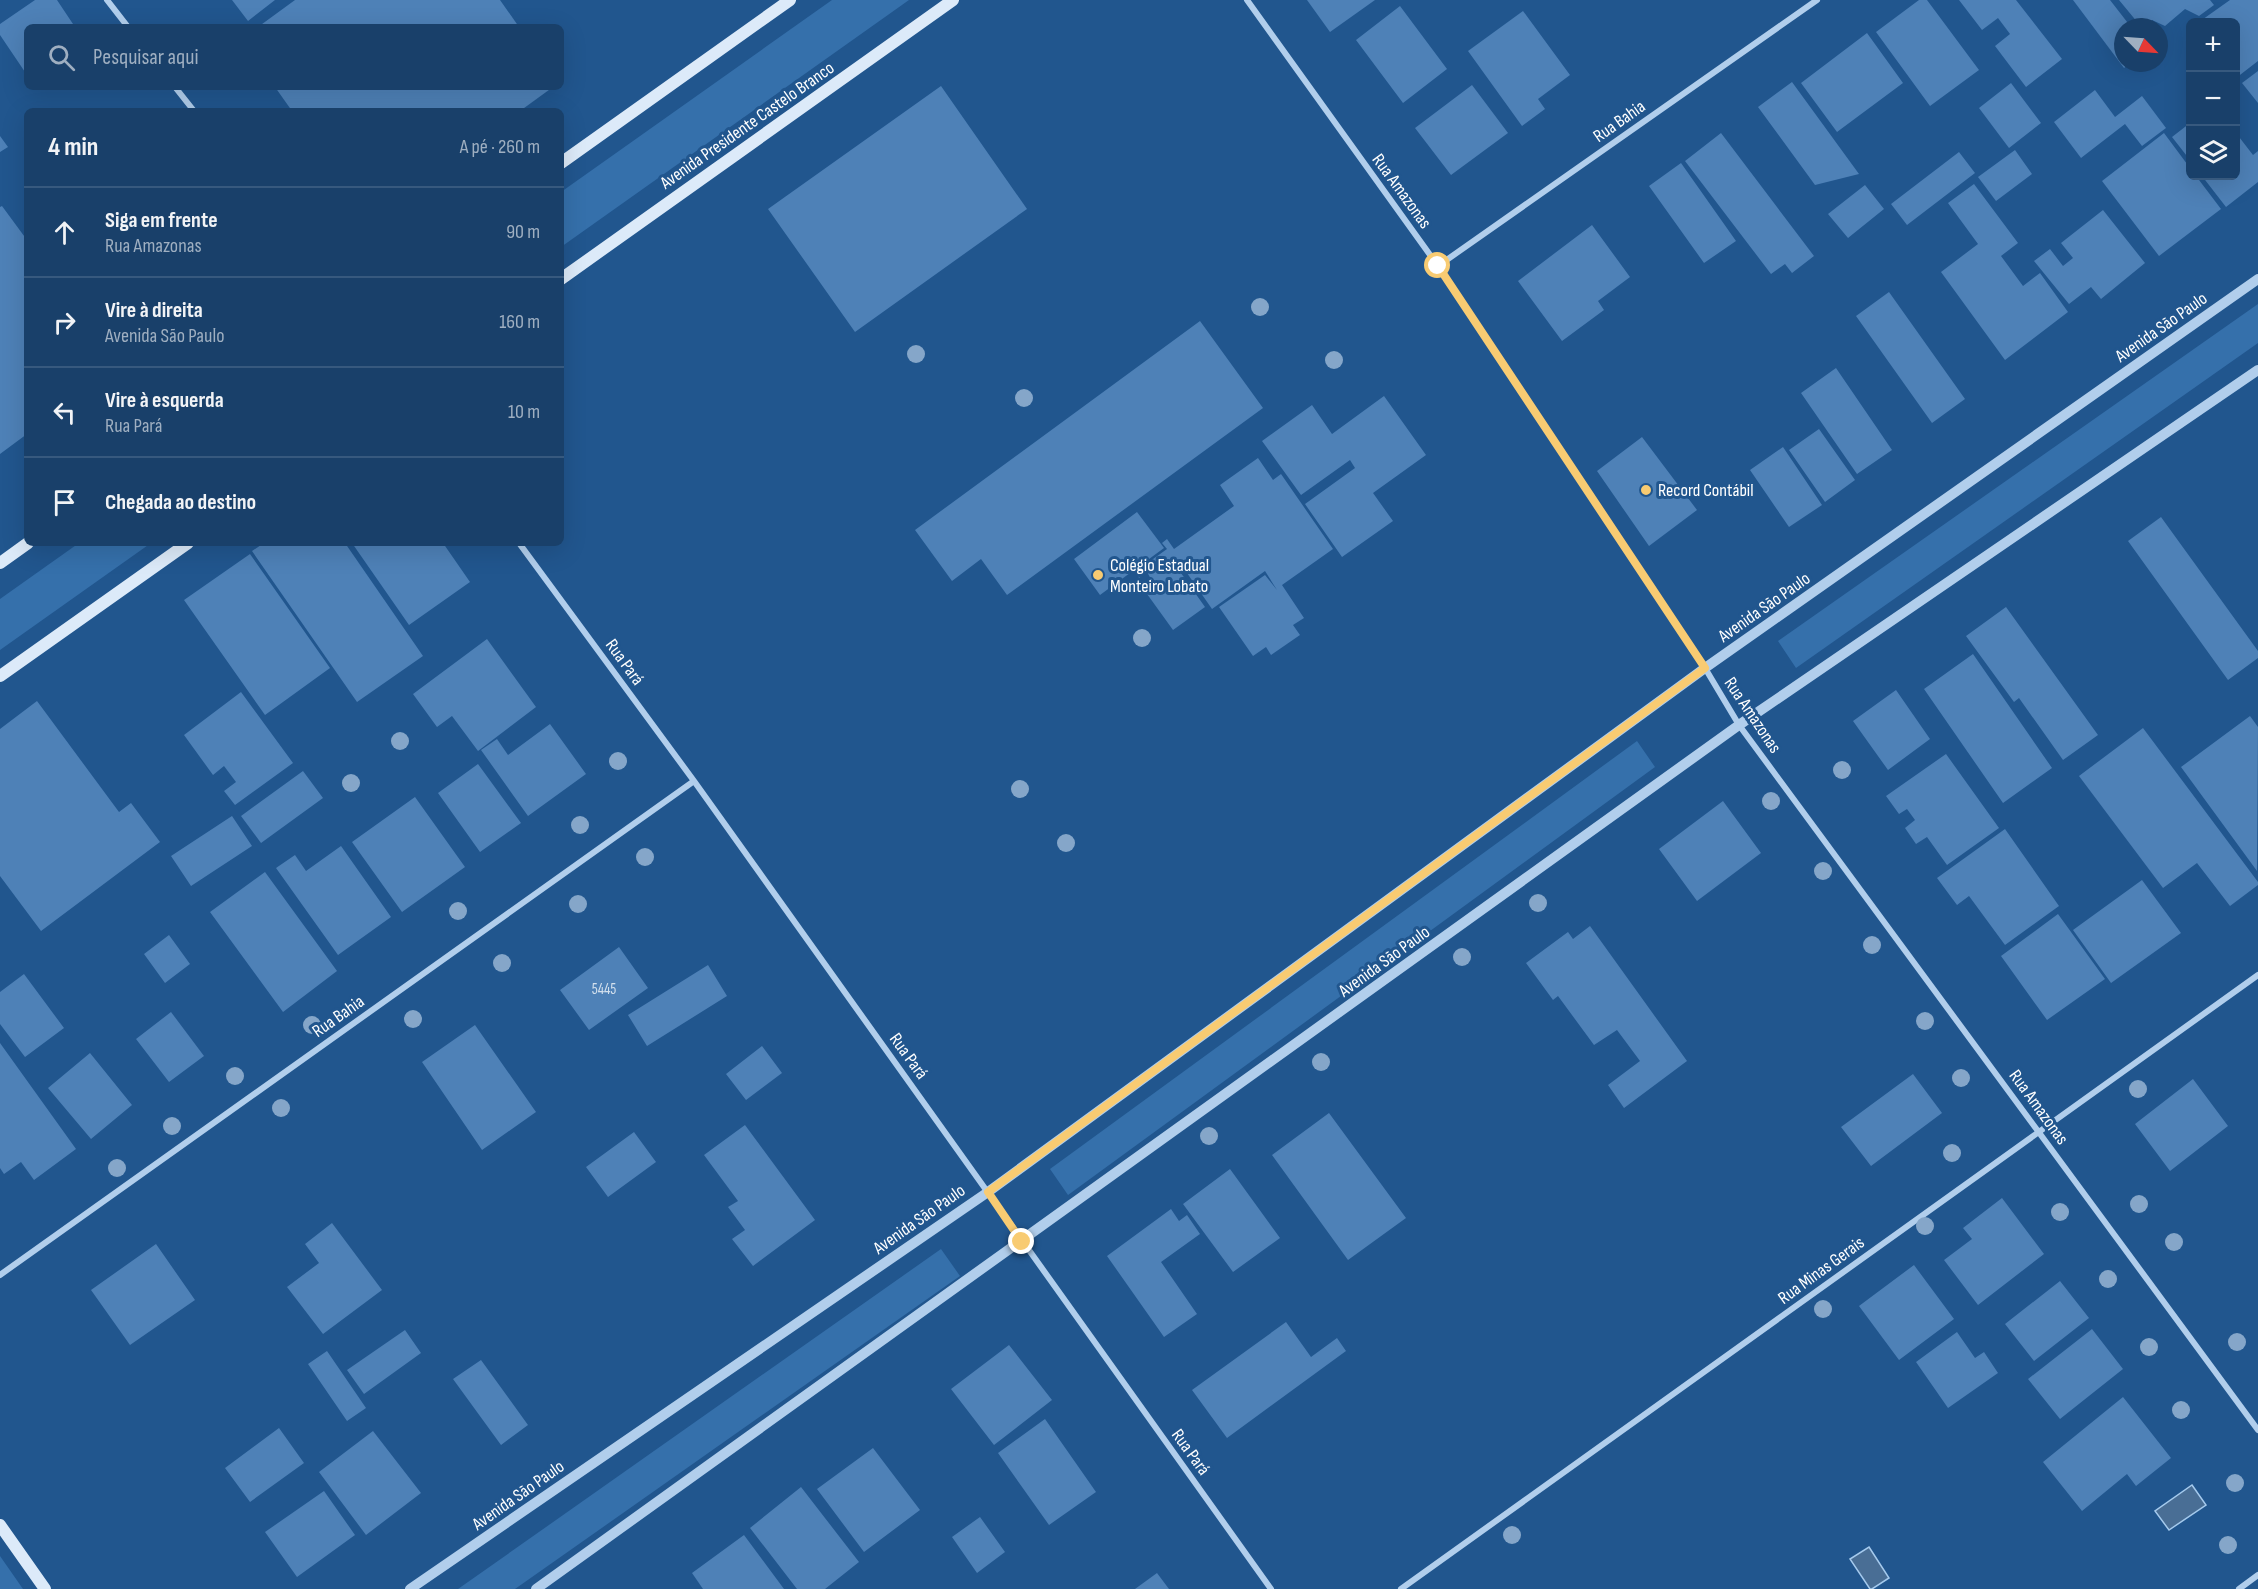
<!DOCTYPE html>
<html lang="pt">
<head>
<meta charset="utf-8">
<style>
	:root { --surface:#19406a; --page:#224770; --text:#f1f3f6; --muted:#9fafc1; --line:#37597e }
	body { margin:0; font-family:"Sofia Sans Condensed",sans-serif; background:var(--page); color:var(--text) }
	.controls { position:absolute; right:18px; top:18px; display:grid; overflow:hidden; border-radius:9px; box-shadow:0 6px 24px #0002 }
	.controls button { width:54px; height:54px; display:grid; place-items:center; padding:0; border:0; border-bottom:2px solid var(--line); background:var(--surface); color:var(--text); font:30px sans-serif }
	.compass { position:absolute; left:2114px; top:18px; width:54px; height:54px; border-radius:50%; background:var(--surface); box-shadow:0 6px 24px #0002; rotate:115deg }
	.stop { position:absolute; width:18px; height:18px; margin:-14px; border:4px solid #f8cb72; border-radius:50%; background:#fff }
	.stop.end { background:#f8cb72; border-color:#fff; box-shadow:0 2px 6px #0008 }
	.list { margin:0; padding:0; list-style:none }
	h2 { display:flex; justify-content:space-between; align-items:center; height:78px; margin:0; padding:0 24px; font-size:26px }
	h2 small { font-size:20px; font-weight:400; color:var(--muted) }
	.list li { display:grid; grid-template-columns:39px 1fr auto; gap:18px; align-items:center; box-sizing:border-box; height:90px; padding:0 24px; border-top:2px solid var(--line) }
	.list b { display:block; font-size:22px; white-space:nowrap }
	.list p { margin:0; font-size:20px; white-space:nowrap; color:var(--muted) }
	.list em { font-size:20px; font-style:normal; color:var(--muted) }
	.icon { flex:none; width:33px; height:33px; fill:none; stroke:currentColor; stroke-width:2; stroke-linecap:round; stroke-linejoin:round }
	.map { position:relative; flex:none; width:2258px; height:1589px; overflow:hidden }
	.search { position:absolute; background:var(--surface); box-shadow:0 6px 24px #0002; left:24px; top:24px; width:540px; height:66px; display:flex; align-items:center; gap:15px; box-sizing:border-box; padding:0 21px; border-radius:9px; color:var(--muted); font-size:22px }
	.panel { position:absolute; background:var(--surface); box-shadow:0 6px 24px #0002; left:24px; top:108px; width:540px; height:438px; border-radius:9px }
	.map>svg:first-child { display:block }
	.green { fill:#3570ab }
	.water { fill:#496e95; stroke:#a5caed; stroke-width:1.5 }
	.building { fill:#4e81b7 }
	.lines { fill:none; stroke-linecap:round; stroke-linejoin:round }
	.minor { stroke:#b1ceec; stroke-width:6 }
	.tertiary { stroke:#b1ceec; stroke-width:10 }
	.secondary { stroke:#dceaf9; stroke-width:12 }
	.tree { fill:#85a6c9 }
	.route { stroke:#f8cb72; stroke-width:8 }
	.poi-dot { fill:#f8cb72; stroke:#21568e; stroke-width:2 }
	.labels { text-anchor:middle; stroke-width:6; stroke-linejoin:round; paint-order:stroke }
	.number-label { font-size:15px; fill:#d3e0ed }
	.street-label { font-size:18px; fill:#fff; stroke:#21568e }
	.poi-label { font-size:18px; fill:#fff; stroke:#21568e; text-anchor:start }
</style>
</head>
<body>
<div class="map">
<svg width="2258" height="1589" viewBox="0 0 2258 1589">
	<rect width="100%" height="100%" fill="#21568e"/>
	<path class="green" d="M832,0H909L561,247V192Z
		M2258,304V343L1796,668L1778,641Z
		M79,543H151L0,650V599Z
		M1637,741L1655,767L1068,1195L1050,1169Z
		M941,1249L960,1276L515,1589H458Z
		M0,1556L23,1589H0Z"/>
	<path class="water" d="M2192,1485L2206,1505L2169,1530L2155,1511Z
		M1869,1547L1889,1578L1872,1589H1870L1850,1559Z"/>
	<path class="building" d="M35,0H57L75,27H27V75L0,35V24Z
		M232,0H275L248,21Z
		M295,0H500L519,27H258Z
		M1307,0H1375L1330,32Z
		M1919,0H1927L1979,70L1930,106L1876,32Z
		M1959,0H2016L2062,59L2026,87L1995,46L2010,34L1998,18L1982,30Z
		M2073,0H2110L2131,27H2123V63H2130L2124,68Z
		M2119,0H2210L2214,5L2199,16L2185,9L2165,26L2152,20L2149,27L2138,23Z
		M2230,0H2258V61L2236,78V22H2199Z
		M1400,6L1447,69L1403,103L1356,40Z
		M1523,11L1570,75L1538,99L1545,109L1522,126L1468,51Z
		M1867,33L1903,83L1837,132L1801,83Z
		M2258,71V103L2242,83Z
		M1792,82L1859,174L1815,185L1758,107Z
		M2011,83L2041,123L2009,148L1979,108Z
		M1472,85L1508,133L1451,175L1415,128Z
		M941,86L1027,209L855,332L768,209Z
		M275,87H553L520,111H292Z
		M2095,90L2115,117L2142,96L2166,128L2142,146L2125,124L2081,158L2054,122Z
		M2190,123V160L2172,137Z
		M1721,133L1814,256L1792,273L1785,264L1771,274L1685,161Z
		M2164,133L2190,168V176H2196L2221,209L2159,256L2102,181Z
		M2236,133L2253,155L2258,151V182L2226,207L2202,176H2236Z
		M0,136L8,147L0,152Z
		M2015,150L2032,174L1996,201L1978,177Z
		M1959,152L1975,173L1907,225L1891,204Z
		M1681,163L1736,241L1704,263L1649,186Z
		M1974,184L2018,243L2001,256L2023,286L2040,273L2068,312L2005,360L1941,272L1978,244L1948,203Z
		M1865,185L1884,209L1848,238L1828,214Z
		M2,206L27,240V434L0,454V207Z
		M2103,210L2145,263L2101,299L2091,287L2069,304L2034,261L2050,249L2063,266L2073,258L2061,243Z
		M1592,225L1630,277L1598,301L1604,310L1562,341L1518,281Z
		M1889,292L1965,399L1932,423L1856,316Z
		M1200,321L1263,408L1007,595L981,559L952,581L915,530Z
		M1836,368L1892,450L1857,474L1801,393Z
		M1384,396L1426,455L1373,493L1393,521L1342,557L1305,504L1355,468L1350,460L1301,495L1262,441L1312,405L1332,434Z
		M1819,429L1855,480L1825,502L1789,450Z
		M1642,437L1697,510L1649,546L1597,471Z
		M1783,447L1822,505L1789,527L1750,470Z
		M1258,458L1273,480L1281,474L1333,549L1282,585L1304,618L1293,625L1300,635L1271,655L1266,647L1253,656L1219,607L1265,575L1277,590L1265,571L1212,609L1180,563L1176,566L1205,607L1173,630L1142,587L1151,579L1147,572L1139,578L1135,572L1167,549L1162,543L1167,539L1174,549L1234,506L1220,485Z
		M1137,512L1164,548L1100,595L1074,559Z
		M2161,517L2258,651V658L2228,680L2128,541Z
		M264,543H345L423,656L357,702L252,551Z
		M352,543H443L470,582L409,625Z
		M250,554L330,668L265,715L184,600Z
		M2006,607L2098,735L2063,760L2019,698L2014,702L1966,636Z
		M487,639L536,707L478,751L452,716L437,727L413,694Z
		M1973,654L2052,768L2003,803L1924,689Z
		M1896,690L1930,739L1888,770L1853,721Z
		M241,692L293,763L235,805L224,791L236,782L224,766L213,775L184,735Z
		M37,701L119,812L131,803L160,842L41,931L0,876V729Z
		M2250,716L2258,727L2257,871L2181,767Z
		M550,724L586,774L528,816L481,750L497,739L508,755Z
		M2143,728L2258,882V885L2230,906L2197,863L2163,888L2079,776Z
		M1946,754L1999,828L1947,865L1927,837L1916,844L1905,828L1915,820L1907,809L1899,814L1886,796Z
		M478,764L521,823L480,852L438,793Z
		M303,771L323,798L261,843L241,816Z
		M415,797L465,867L402,912L352,842Z
		M1723,801L1761,853L1697,901L1659,849Z
		M232,816L252,846L191,886L171,856Z
		M2005,829L2059,906L2005,945L1969,896L1957,905L1937,878Z
		M341,846L391,917L338,955L276,868L295,855L306,871Z
		M265,872L337,971L283,1012L210,912Z
		M2142,880L2181,933L2111,983L2073,930Z
		M2058,914L2105,979L2047,1020L2001,956Z
		M1590,926L1687,1061L1624,1108L1608,1085L1640,1061L1617,1030L1594,1045L1558,996L1553,1000L1526,963L1568,932L1573,939Z
		M169,935L190,964L165,983L144,954Z
		M619,947L648,988L589,1030L560,990Z
		M708,965L727,996L647,1046L628,1015Z
		M24,974L64,1028L25,1057L0,1024V992Z
		M171,1012L204,1056L169,1082L136,1039Z
		M475,1025L536,1112L482,1150L422,1062Z
		M0,1043L76,1149L34,1180L21,1162L4,1174L0,1168Z
		M762,1046L782,1073L746,1100L726,1074Z
		M90,1053L132,1105L91,1139L48,1088Z
		M1913,1074L1942,1113L1871,1166L1841,1127Z
		M2193,1079L2228,1126L2170,1171L2135,1124Z
		M1329,1113L1406,1218L1348,1260L1272,1155Z
		M745,1125L815,1220L753,1266L732,1239L745,1230L728,1207L738,1201L704,1155Z
		M634,1132L656,1162L608,1197L586,1167Z
		M1230,1169L1280,1238L1233,1272L1183,1204Z
		M2002,1198L2044,1254L1978,1305L1944,1260L1972,1239L1963,1228Z
		M1171,1209L1179,1221L1187,1215L1200,1234L1161,1262L1197,1314L1164,1337L1107,1256Z
		M332,1223L382,1290L323,1334L287,1287L319,1263L305,1244Z
		M156,1244L195,1300L130,1345L91,1290Z
		M1914,1265L1954,1319L1899,1360L1859,1306Z
		M2060,1281L2089,1318L2034,1361L2005,1324Z
		M1286,1322L1311,1357L1337,1338L1346,1351L1227,1438L1192,1390Z
		M2092,1329L2123,1369L2060,1419L2028,1379Z
		M405,1330L421,1353L364,1394L347,1370Z
		M1957,1332L1975,1358L1984,1352L1998,1373L1948,1408L1916,1362Z
		M1009,1345L1052,1400L994,1445L951,1389Z
		M327,1351L366,1408L347,1421L308,1364Z
		M481,1360L528,1425L501,1445L453,1379Z
		M2123,1397L2171,1458L2136,1486L2127,1474L2082,1511L2043,1462Z
		M1045,1419L1096,1492L1049,1525L998,1453Z
		M279,1428L304,1463L250,1502L225,1468Z
		M373,1431L421,1493L366,1535L319,1472Z
		M873,1448L920,1510L864,1552L817,1489Z
		M801,1487L859,1562L825,1589H797L750,1528Z
		M324,1491L355,1535L297,1577L265,1532Z
		M980,1517L1005,1552L977,1573L952,1537Z
		M744,1535L784,1589H703L692,1573Z
		M1157,1573L1169,1589H1135Z"/>
	<g class="lines">
		<path class="minor" d="M107,0L128,27
			M1247,0L1438,266L1705,668L1739,725L2258,1430
			M175,87L194,111
			M1438,266L1817,0
			M519,543L694,781L1271,1589
			M0,1275L694,781
			M1401,1589L2258,975
			M2239,1589L2258,1575"/>
		<path class="tertiary" d="M410,1589L988,1192L1705,668L2258,279
			M536,1589L1739,725L2258,370"/>
		<path class="secondary" d="M561,163L790,0
			M561,279L953,0
			M0,563L28,543
			M0,676L188,543
			M0,1525L45,1589"/>
	</g>
	<g class="tree">
		<circle cx="1260" cy="307" r="9"/>
		<circle cx="916" cy="354" r="9"/>
		<circle cx="1334" cy="360" r="9"/>
		<circle cx="1024" cy="398" r="9"/>
		<circle cx="1142" cy="638" r="9"/>
		<circle cx="400" cy="741" r="9"/>
		<circle cx="618" cy="761" r="9"/>
		<circle cx="1842" cy="770" r="9"/>
		<circle cx="351" cy="783" r="9"/>
		<circle cx="1020" cy="789" r="9"/>
		<circle cx="1771" cy="801" r="9"/>
		<circle cx="580" cy="825" r="9"/>
		<circle cx="1066" cy="843" r="9"/>
		<circle cx="645" cy="857" r="9"/>
		<circle cx="1823" cy="871" r="9"/>
		<circle cx="1538" cy="903" r="9"/>
		<circle cx="578" cy="904" r="9"/>
		<circle cx="458" cy="911" r="9"/>
		<circle cx="1872" cy="945" r="9"/>
		<circle cx="1462" cy="957" r="9"/>
		<circle cx="502" cy="963" r="9"/>
		<circle cx="413" cy="1019" r="9"/>
		<circle cx="1925" cy="1021" r="9"/>
		<circle cx="312" cy="1025" r="9"/>
		<circle cx="1321" cy="1062" r="9"/>
		<circle cx="235" cy="1076" r="9"/>
		<circle cx="1961" cy="1078" r="9"/>
		<circle cx="2138" cy="1089" r="9"/>
		<circle cx="281" cy="1108" r="9"/>
		<circle cx="172" cy="1126" r="9"/>
		<circle cx="1209" cy="1136" r="9"/>
		<circle cx="1952" cy="1153" r="9"/>
		<circle cx="117" cy="1168" r="9"/>
		<circle cx="2139" cy="1204" r="9"/>
		<circle cx="2060" cy="1212" r="9"/>
		<circle cx="1925" cy="1226" r="9"/>
		<circle cx="2174" cy="1242" r="9"/>
		<circle cx="2108" cy="1279" r="9"/>
		<circle cx="1823" cy="1309" r="9"/>
		<circle cx="2237" cy="1342" r="9"/>
		<circle cx="2149" cy="1347" r="9"/>
		<circle cx="2181" cy="1410" r="9"/>
		<circle cx="2235" cy="1483" r="9"/>
		<circle cx="1512" cy="1535" r="9"/>
		<circle cx="2228" cy="1545" r="9"/>
	</g>
	<g class="lines">
		<path class="route" d="M1022,1242L988,1192L1705,668L1438,266"/>
	</g>
	<g class="poi-dot">
		<circle cx="1646" cy="490" r="6"/>
		<circle cx="1098" cy="575" r="6"/>
	</g>
	<g class="labels">
		<g class="number-label">
			<text x="604" y="994">5445</text>
		</g>
		<g class="street-label">
			<text transform="translate(1619 121) rotate(-35)" y="6">Rua Bahia</text>
			<text transform="translate(747 125) rotate(-35)" y="6">Avenida Presidente Castelo Branco</text>
			<text transform="translate(1402 191) rotate(54)" y="6">Rua Amazonas</text>
			<text transform="translate(2161 327) rotate(-35)" y="6">Avenida São Paulo</text>
			<text transform="translate(1764 607) rotate(-35)" y="6">Avenida São Paulo</text>
			<text transform="translate(625 662) rotate(54)" y="6">Rua Pará</text>
			<text transform="translate(1753 715) rotate(56)" y="6">Rua Amazonas</text>
			<text transform="translate(1384 961) rotate(-36)" y="6">Avenida São Paulo</text>
			<text transform="translate(338 1016) rotate(-35)" y="6">Rua Bahia</text>
			<text transform="translate(909 1056) rotate(54)" y="6">Rua Pará</text>
			<text transform="translate(2039 1107) rotate(54)" y="6">Rua Amazonas</text>
			<text transform="translate(919 1219) rotate(-35)" y="6">Avenida São Paulo</text>
			<text transform="translate(1821 1270) rotate(-36)" y="6">Rua Minas Gerais</text>
			<text transform="translate(1191 1452) rotate(54)" y="6">Rua Pará</text>
			<text transform="translate(518 1495) rotate(-35)" y="6">Avenida São Paulo</text>
		</g>
		<g class="poi-label">
			<text x="1658" y="496">Record Contábil</text>
			<text x="1110" y="571">Colégio Estadual<tspan x="1110" dy="21">Monteiro Lobato</tspan></text>
		</g>
	</g>
</svg>
<div class="controls">
<button>+</button>
<button>−</button>
<button><svg class="icon" aria-label="layers" viewBox="0 0 24 24"><path d="M12 4l9 5-9 5-9-5zM3 14l9 5 9-5"/></svg></button>
</div>
<svg class="compass" viewBox="-18 -18 36 36"><path d="M0-13l5 13h-10z" fill="#e53935"/><path d="M0 13l5-13h-10z" fill="#9fafc1"/></svg>
<div class="stop" style="left:1438px;top:266px"></div>
<div class="stop end" style="left:1022px;top:1242px"></div>
<div class="search"><svg class="icon" aria-label="search" viewBox="0 0 24 24"><circle cx="10" cy="10" r="6"/><path d="M15 15l6 6"/></svg>Pesquisar aqui</div>
<section class="panel">
<h2>4 min<small>A pé · 260 m</small></h2>
<ul class="list">
<li><svg class="icon" aria-label="ahead" viewBox="0 0 24 24"><path d="M12 20V5M6 11l6-6 6 6"/></svg><div><b>Siga em frente</b><p>Rua Amazonas</p></div><em>90 m</em></li>
<li><svg class="icon" aria-label="right" viewBox="0 0 24 24"><path d="M7 20v-9h11M14 6l5 5-5 5"/></svg><div><b>Vire à direita</b><p>Avenida São Paulo</p></div><em>160 m</em></li>
<li><svg class="icon" aria-label="left" viewBox="0 0 24 24"><path d="M17 20v-9H6M10 6l-5 5 5 5"/></svg><div><b>Vire à esquerda</b><p>Rua Pará</p></div><em>10 m</em></li>
<li><svg class="icon" aria-label="arrive" viewBox="0 0 24 24"><path d="M6 21V4h12l-3 4 3 4H6"/></svg><div><b>Chegada ao destino</b></div></li>
</ul>
</section>
</div>
</body>
</html>
